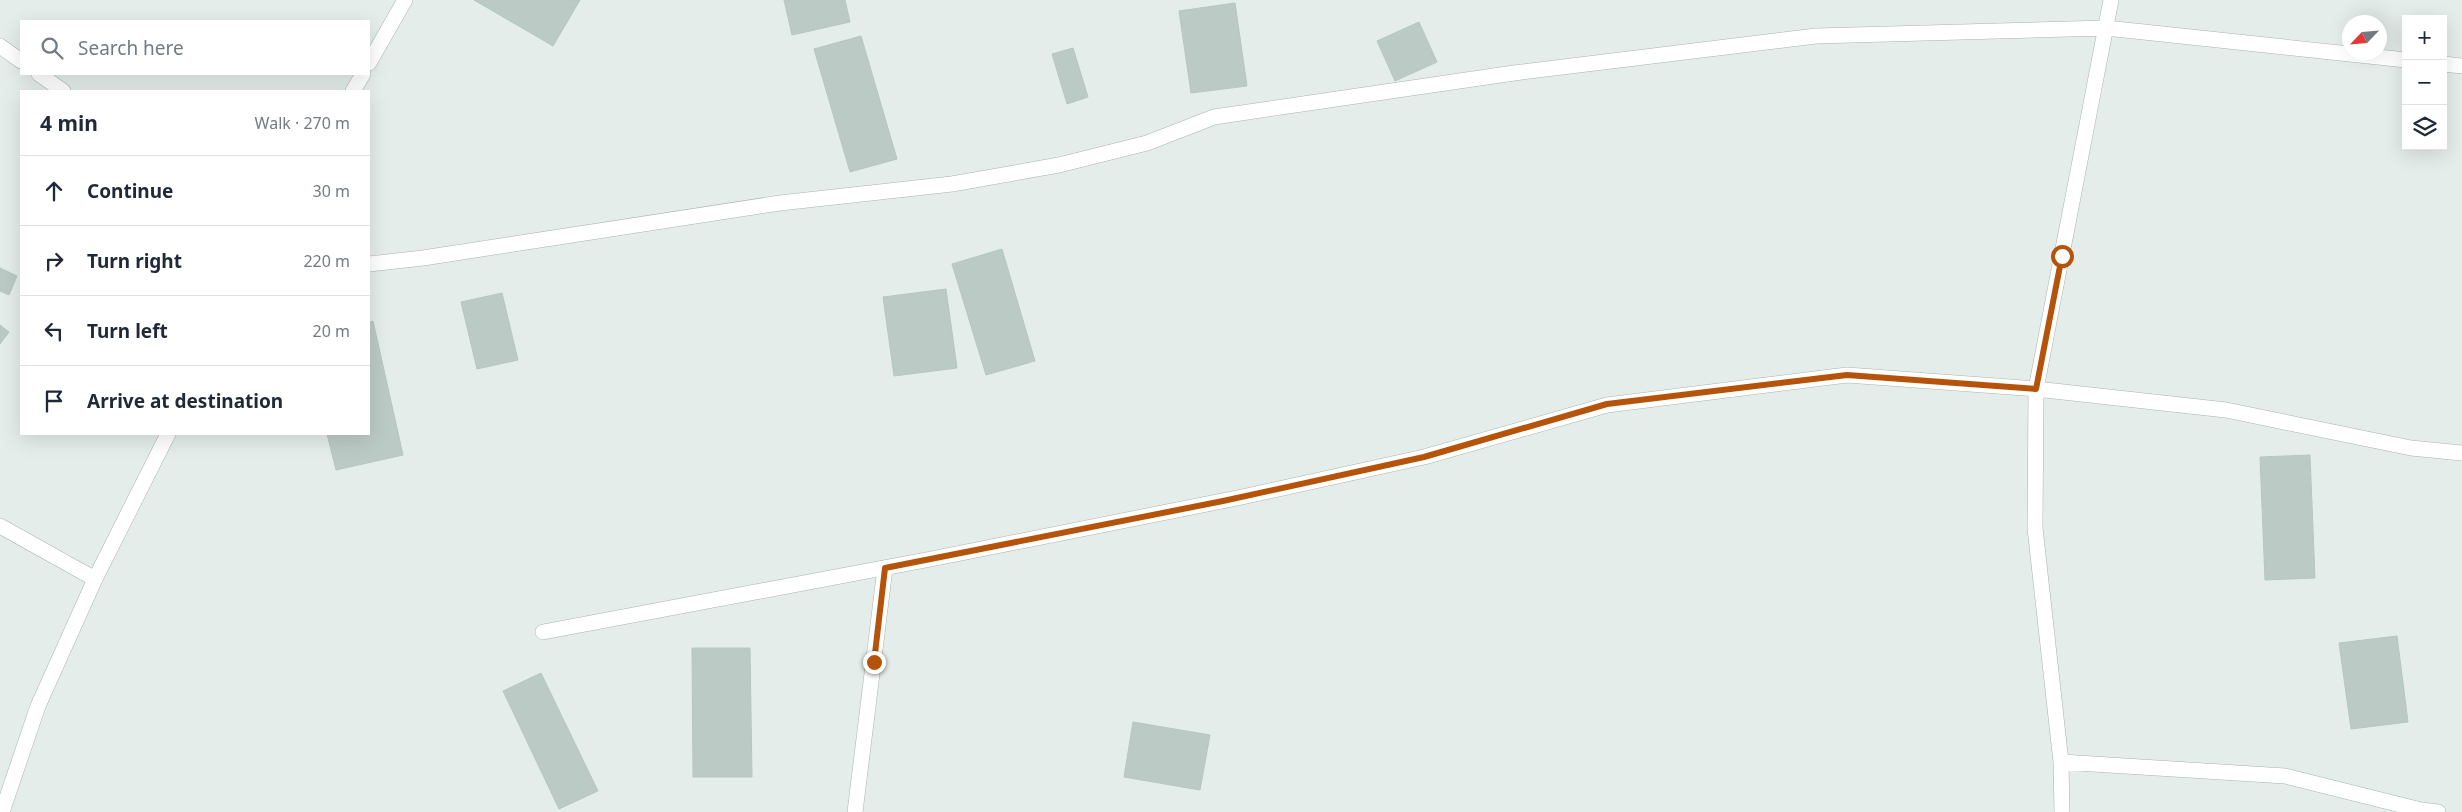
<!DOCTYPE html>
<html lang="en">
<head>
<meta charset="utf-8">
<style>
	:root { --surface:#fff; --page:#f6f6f7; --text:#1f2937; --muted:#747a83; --line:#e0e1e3 }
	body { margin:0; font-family:"Noto Sans",sans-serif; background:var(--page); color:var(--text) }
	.controls { position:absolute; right:15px; top:15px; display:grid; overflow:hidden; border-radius:0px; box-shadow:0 5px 20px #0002 }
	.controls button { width:45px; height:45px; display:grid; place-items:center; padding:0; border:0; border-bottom:1px solid var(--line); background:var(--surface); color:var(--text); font:25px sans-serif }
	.compass { position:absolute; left:2342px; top:15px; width:45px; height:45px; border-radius:50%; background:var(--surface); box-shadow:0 5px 20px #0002; rotate:244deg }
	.stop { position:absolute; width:15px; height:15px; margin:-11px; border:4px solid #b45309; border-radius:50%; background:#fff }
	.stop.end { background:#b45309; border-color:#fff; box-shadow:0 1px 5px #0008 }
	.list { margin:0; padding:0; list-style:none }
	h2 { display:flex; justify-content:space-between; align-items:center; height:65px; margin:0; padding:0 20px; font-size:21px }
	h2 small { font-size:16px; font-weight:400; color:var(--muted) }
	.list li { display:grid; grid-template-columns:32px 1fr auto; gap:15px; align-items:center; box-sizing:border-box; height:70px; padding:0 20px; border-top:1px solid var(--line) }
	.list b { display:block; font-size:19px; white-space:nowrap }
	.list em { font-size:16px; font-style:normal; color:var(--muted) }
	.icon { flex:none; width:28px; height:28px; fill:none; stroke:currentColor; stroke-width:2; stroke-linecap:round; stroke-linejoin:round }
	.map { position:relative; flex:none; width:2462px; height:812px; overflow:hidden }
	.search { position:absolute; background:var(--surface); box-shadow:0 5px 20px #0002; left:20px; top:20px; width:350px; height:55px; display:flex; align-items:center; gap:12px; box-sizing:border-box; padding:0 18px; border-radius:0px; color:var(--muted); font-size:19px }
	.panel { position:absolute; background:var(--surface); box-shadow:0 5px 20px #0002; left:20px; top:90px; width:350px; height:345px; border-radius:0px }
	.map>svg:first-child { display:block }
	.building { fill:#bccac6; stroke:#b7c6c1 }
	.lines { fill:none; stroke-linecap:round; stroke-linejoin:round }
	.street-casing { stroke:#a7b5b1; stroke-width:16 }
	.street { stroke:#fff; stroke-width:15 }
	.route { stroke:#b45309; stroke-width:6 }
</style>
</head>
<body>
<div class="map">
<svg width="2462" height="812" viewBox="0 0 2462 812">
	<rect width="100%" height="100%" fill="#e4edea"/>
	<path class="building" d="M474,0H580L553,46Z
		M784,0H845L850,22L792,35Z
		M1235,3L1247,86L1191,93L1179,11Z
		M1419,22L1437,62L1395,81L1377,41Z
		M861,36L897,159L850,172L814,49Z
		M1073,48L1088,97L1067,104L1052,54Z
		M1002,249L1035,361L986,375L952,264Z
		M0,268L17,276L9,295L0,291Z
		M946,289L957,368L894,376L883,297Z
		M502,293L518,360L477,369L461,302Z
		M373,321L403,455L336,470L327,434H369V322Z
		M0,325L9,332L0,344Z
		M2310,455L2315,578L2265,580L2260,457Z
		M2397,636L2408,722L2351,729L2339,643Z
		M692,648H750L752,777H693Z
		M541,673L598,791L559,809L503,691Z
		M1133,722L1210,735L1200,790L1124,777Z"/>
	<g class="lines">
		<defs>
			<path id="street" d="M0,46L21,61
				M369,63L405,0
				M2443,64L2462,66
				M39,74L63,91
				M353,91L363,74
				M369,264L423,258L780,203L952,184L1059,165L1147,143L1214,117L1514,73L1816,36L2106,28L2406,60
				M0,526L95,579
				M543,632L931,559L1242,497L1424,457L1607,405L1847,375L2036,389L2226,410L2411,448L2462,453
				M2061,762L2285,776L2421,810L2438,812
				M2,812L38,706L95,579L168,434
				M855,812L885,568
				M2062,812L2061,762L2035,528L2036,389L2111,0"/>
		</defs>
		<use href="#street" class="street-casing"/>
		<use href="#street" class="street"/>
	</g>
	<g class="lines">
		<path class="route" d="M874,662L885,568L1223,501L1424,457L1607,404L1847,375L2036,389L2062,256"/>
	</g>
</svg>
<div class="controls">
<button>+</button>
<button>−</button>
<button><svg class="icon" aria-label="layers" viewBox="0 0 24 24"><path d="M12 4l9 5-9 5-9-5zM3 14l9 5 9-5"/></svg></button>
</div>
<svg class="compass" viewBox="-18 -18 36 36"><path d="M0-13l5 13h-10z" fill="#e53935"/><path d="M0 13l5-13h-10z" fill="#747a83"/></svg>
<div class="stop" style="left:2062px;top:256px"></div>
<div class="stop end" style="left:874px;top:662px"></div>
<div class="search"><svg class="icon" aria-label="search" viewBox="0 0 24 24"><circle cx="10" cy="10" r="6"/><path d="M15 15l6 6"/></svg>Search here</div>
<section class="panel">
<h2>4 min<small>Walk · 270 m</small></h2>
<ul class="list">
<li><svg class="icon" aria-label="ahead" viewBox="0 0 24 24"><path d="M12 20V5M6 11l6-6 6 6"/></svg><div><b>Continue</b></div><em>30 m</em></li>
<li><svg class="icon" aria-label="right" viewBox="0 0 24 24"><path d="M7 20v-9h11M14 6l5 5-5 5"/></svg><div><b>Turn right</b></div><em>220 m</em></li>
<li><svg class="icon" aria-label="left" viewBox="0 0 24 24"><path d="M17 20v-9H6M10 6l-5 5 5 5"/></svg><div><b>Turn left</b></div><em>20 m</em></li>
<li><svg class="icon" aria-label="arrive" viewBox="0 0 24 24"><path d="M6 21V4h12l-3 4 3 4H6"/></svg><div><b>Arrive at destination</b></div></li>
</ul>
</section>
</div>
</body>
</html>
